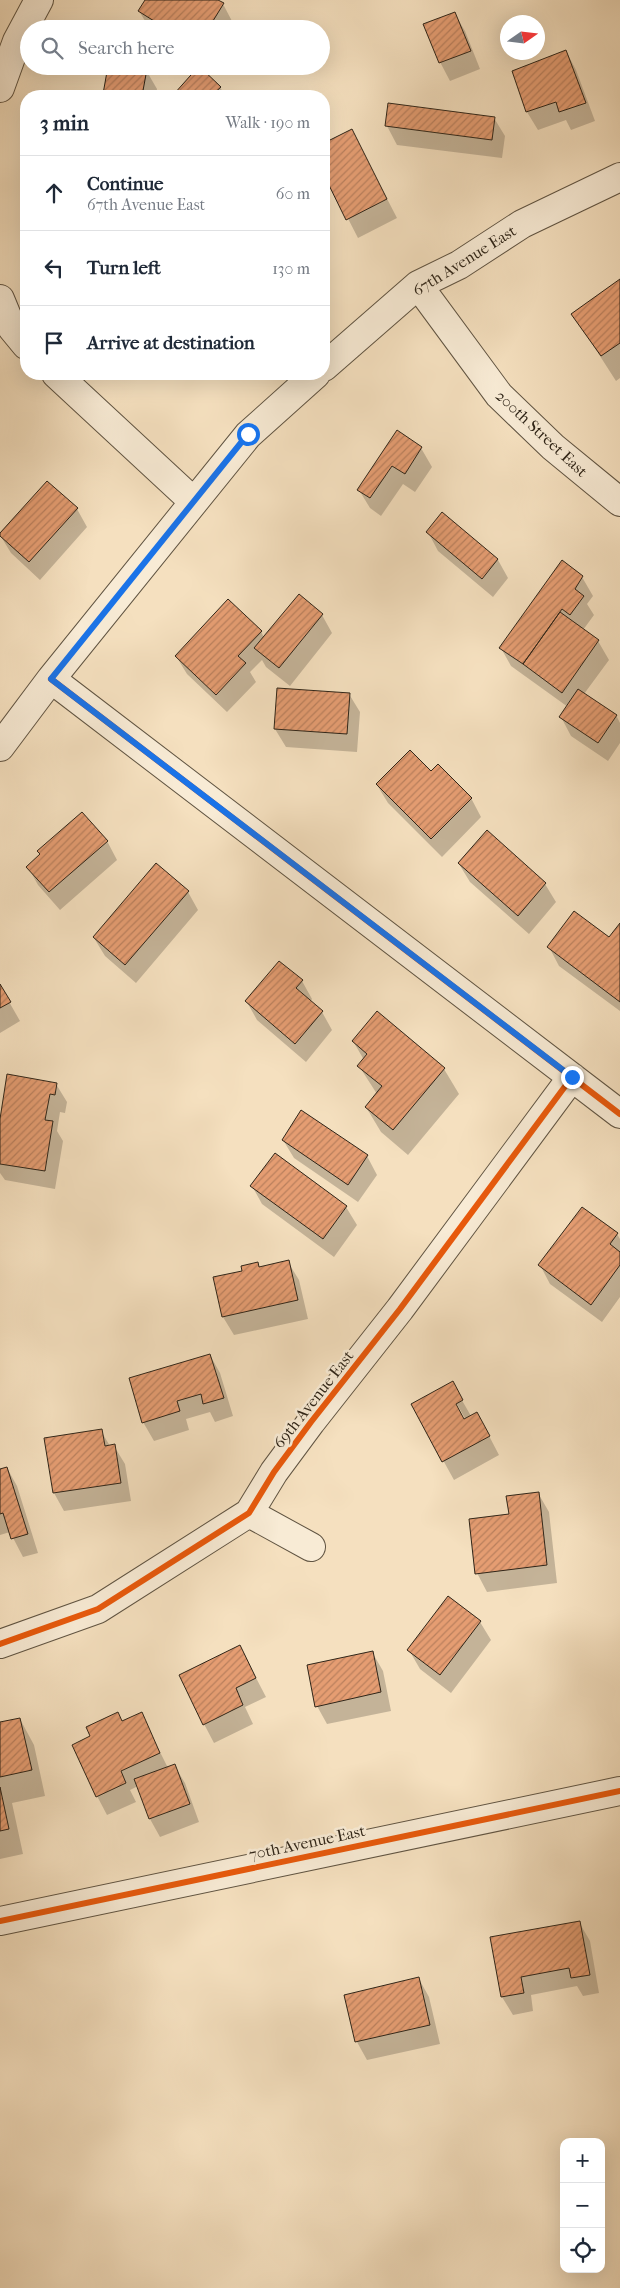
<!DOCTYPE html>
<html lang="en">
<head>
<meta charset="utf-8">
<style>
	:root { --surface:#fff; --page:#f2f2f3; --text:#1f2937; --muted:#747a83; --line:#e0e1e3 }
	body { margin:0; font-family:"IM FELL French Canon",serif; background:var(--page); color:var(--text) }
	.controls { position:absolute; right:15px; bottom:15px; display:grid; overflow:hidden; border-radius:10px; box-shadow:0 5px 20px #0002 }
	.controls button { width:45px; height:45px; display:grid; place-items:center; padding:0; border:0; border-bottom:1px solid var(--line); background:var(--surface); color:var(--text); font:25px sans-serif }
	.compass { position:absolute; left:500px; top:15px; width:45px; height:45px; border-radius:50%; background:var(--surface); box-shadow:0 5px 20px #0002; rotate:76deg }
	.stop { position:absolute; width:15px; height:15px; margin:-11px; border:4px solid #1a73e8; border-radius:50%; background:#fff }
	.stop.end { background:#1a73e8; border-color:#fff; box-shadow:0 1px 5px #0008 }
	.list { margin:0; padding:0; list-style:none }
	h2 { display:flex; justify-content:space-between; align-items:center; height:65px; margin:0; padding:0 20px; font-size:21px }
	h2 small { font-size:16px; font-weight:400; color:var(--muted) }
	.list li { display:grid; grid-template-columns:32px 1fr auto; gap:15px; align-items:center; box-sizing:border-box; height:75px; padding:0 20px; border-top:1px solid var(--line) }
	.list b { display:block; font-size:19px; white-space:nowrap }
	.list p { margin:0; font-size:16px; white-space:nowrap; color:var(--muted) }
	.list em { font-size:16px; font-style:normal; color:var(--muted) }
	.icon { flex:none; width:28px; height:28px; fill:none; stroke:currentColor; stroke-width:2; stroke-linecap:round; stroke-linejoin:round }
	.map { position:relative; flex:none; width:620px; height:2288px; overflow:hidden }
	.search { position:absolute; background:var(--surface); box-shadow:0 5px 20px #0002; left:20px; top:20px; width:310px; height:55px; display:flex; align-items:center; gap:12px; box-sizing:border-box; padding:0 18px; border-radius:28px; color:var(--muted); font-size:19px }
	.panel { position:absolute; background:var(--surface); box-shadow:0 5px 20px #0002; left:20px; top:90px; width:310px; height:290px; border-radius:20px }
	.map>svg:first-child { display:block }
	.shadow { fill:#0003; fill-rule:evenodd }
	.building { fill:url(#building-hatch); stroke:#2f2518 }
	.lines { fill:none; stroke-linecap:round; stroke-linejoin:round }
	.street-casing { stroke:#605442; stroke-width:30 }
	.street { stroke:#f8ebd5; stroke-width:28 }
	.cycleway-casing { stroke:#f8ebd5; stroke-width:9 }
	.cycleway { stroke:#e8590c; stroke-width:6 }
	.route { stroke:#1a73e8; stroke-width:6 }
	.labels { text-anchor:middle; stroke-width:5; stroke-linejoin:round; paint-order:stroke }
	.street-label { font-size:16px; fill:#2f2518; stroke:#f8ebd5 }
</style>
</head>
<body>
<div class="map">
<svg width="620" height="2288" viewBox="0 0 620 2288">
	<defs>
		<pattern id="building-hatch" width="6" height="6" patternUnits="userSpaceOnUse" patternTransform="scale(1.25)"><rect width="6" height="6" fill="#e59d72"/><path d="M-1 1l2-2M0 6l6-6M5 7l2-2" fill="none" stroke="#ba805d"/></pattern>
	</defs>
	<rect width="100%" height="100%" fill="#f5e0bf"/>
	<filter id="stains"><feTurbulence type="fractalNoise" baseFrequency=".004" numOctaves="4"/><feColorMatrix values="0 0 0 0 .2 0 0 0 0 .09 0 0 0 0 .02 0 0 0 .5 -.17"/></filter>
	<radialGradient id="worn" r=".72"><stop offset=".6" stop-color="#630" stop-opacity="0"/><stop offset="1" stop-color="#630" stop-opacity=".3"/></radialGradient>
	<path class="shadow" d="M146,0H216L223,4L233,23L230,29H150L139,11Z
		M454,13L465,31L480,69L450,81L440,62Z
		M566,51L576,70L595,121L571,130L566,120L538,130L527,112L513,72Z
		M146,70L157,89L156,96H93V93L104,95Z
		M220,87L225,96H176L175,94Z
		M494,118L505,136L502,158L397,145L387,126Z
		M352,131L397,218L358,238L324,172V145Z
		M620,281V378L616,381L573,314Z
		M397,432L421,448L432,467L415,492L403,484L381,516L370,508L359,490Z
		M77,509L87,527L40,580L11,553L0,535Z
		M443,514L498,560L508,578L493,597L438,551L428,532Z
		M562,562L582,577L593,596L587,604L594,615L583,630L598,641L609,660L584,694L616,715L620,723V743L608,761L571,736L561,717L568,707L511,666L501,648Z
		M322,615L332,633L290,686L266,667L262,660L250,672L256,682L227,712L187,674L176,656L261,631L264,638Z
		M349,694L360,712L357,752L286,747L275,729Z
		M431,772L471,798L481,817L442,857L388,803L377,785Z
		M107,841L117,860L60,910L38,885L28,867L41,855Z
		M459,864L545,884L556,902L529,934L470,882Z
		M188,892L198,910L136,983L105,956L94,938Z
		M620,925V1011L559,966L549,947L610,939Z
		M302,981L312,999L310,1002L322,1012L332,1030L306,1062L257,1020L247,1002Z
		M0,986L20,1021L0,1033Z
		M377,1013L444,1069L459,1094L408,1155L381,1132L366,1107L377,1094L359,1066L364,1060L353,1041Z
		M56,1084L67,1102L65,1113L60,1112L57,1131L63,1141L55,1189L5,1180L0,1173V1126Z
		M283,1140L367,1156L377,1175L358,1202L294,1158Z
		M252,1186L346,1207L357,1225L334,1257L262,1204Z
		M617,1234L620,1239V1297L602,1322L550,1284L540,1265Z
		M288,1262L299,1280L308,1319L234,1335L223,1317L243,1272L257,1264L260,1268Z
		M210,1355L220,1373L233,1416L215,1422L210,1412L186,1419L189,1430L154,1441L143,1422Z
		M452,1383L471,1416L487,1432L499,1455L454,1480L412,1404ZM454,1399L466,1420H463L452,1400Z
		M101,1431L110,1446H114L125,1464L131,1501L64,1511L54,1493L46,1439Z
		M7,1468L17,1486L38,1553L23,1557L10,1532L0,1535V1470Z
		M538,1493L549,1512L557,1583L487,1592L477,1573L510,1515Z
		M480,1622L491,1640L451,1693L420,1669L409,1650Z
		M240,1647L266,1697L245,1707L253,1724L214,1743L204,1724Z
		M372,1652L383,1671L391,1711L327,1724L317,1706Z
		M118,1714L123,1722L141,1714L168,1768L174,1765L185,1783L199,1822L160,1837L150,1819L138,1786L130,1790L136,1802L107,1815L97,1796L92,1737Z
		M20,1719L34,1745L45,1796L12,1803L23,1854L0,1859V1724Z
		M579,1922L590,1941L599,1993L583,1996L577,1986L531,1995L533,2011L513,2015L502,1997L492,1938Z
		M419,1979L429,1997L440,2044L367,2060L357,2042L346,1996Z"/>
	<path class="building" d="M145,0H218L224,3L208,29H167L138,11Z
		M455,12L471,51L439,63L423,24Z
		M566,50L586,103L559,112L556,102L526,112L512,71Z
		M108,66H131L147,69L142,96H91L92,91L103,94Z
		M199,66L221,87L211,96H176L174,94Z
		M388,103L495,117L492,140L385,126Z
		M352,129L387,199L346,220L324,175V143Z
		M620,279V343L601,356L571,314Z
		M397,430L422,447L405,474L392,466L370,498L357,490Z
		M47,481L78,508L29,562L0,536V533Z
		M442,512L498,559L482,579L426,532Z
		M562,560L583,576L575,589L584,596L570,615L562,609L523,664L499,648Z
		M299,594L323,614L279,668L254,648Z
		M228,599L262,631L238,656L246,663L216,695L175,656Z
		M560,612L599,640L562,693L523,664Z
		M277,688L350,693L347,734L274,729Z
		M578,689L617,715L598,743L559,717Z
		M410,750L431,771L438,764L472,798L431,839L376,784Z
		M82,812L108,841L49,892L26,867L40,854L37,851Z
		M487,830L546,883L518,916L458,863Z
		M156,863L189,891L125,965L93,937Z
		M574,911L609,937L620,923V1002L547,947Z
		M279,961L303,980L296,988L323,1011L295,1044L245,1001Z
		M0,984L11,1002L0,1008Z
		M377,1011L445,1068L393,1130L365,1107L382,1086L357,1066L367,1054L352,1041Z
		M7,1074L57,1083L55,1095L50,1094L45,1120L53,1121L45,1171L0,1164V1119Z
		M301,1110L368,1155L348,1185L282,1140Z
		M275,1153L347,1206L323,1239L250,1186Z
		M582,1207L618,1233L610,1244L620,1252V1265L591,1305L538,1265Z
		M289,1260L298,1300L222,1317L213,1277L242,1271L241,1266L258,1262L259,1267Z
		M210,1354L224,1398L203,1404L201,1394L177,1401L180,1411L142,1423L129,1378Z
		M453,1381L463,1400L456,1404L464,1419L477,1412L490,1436L442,1462L411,1404Z
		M102,1429L105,1446L115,1444L121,1483L53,1493L44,1438Z
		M7,1467L28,1534L11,1539L3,1513L0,1514V1469Z
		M539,1492L547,1565L475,1574L469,1519L509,1514L506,1496Z
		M448,1596L481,1621L440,1675L407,1650Z
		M240,1645L256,1678L236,1688L243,1705L203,1725L179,1675Z
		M373,1651L381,1692L315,1707L307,1665Z
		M118,1712L122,1721L142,1712L160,1753L121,1771L126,1783L96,1797L72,1745L90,1736L86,1727Z
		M20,1718L32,1770L0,1777V1722Z
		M175,1764L190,1804L149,1819L134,1779Z
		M0,1787L9,1829L0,1831Z
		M580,1921L590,1975L571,1978L569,1968L521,1977L524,1993L501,1997L490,1937Z
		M419,1977L430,2025L355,2042L344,1995Z"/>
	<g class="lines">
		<defs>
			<path id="street" d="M0,88L17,41L39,0
				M418,285L499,395L553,447L620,502
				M0,299L12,328L26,345
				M324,367L418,285L459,265L522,224L620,177
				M56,374L194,502
				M51,679L620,1114
				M0,747L51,679L248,435L316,374
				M249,1513L311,1547
				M0,1644L98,1609L249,1513L274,1472L311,1422L400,1309L572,1077
				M0,1921L620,1791"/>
		</defs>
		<use href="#street" class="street-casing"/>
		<use href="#street" class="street"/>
		<defs>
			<path id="cycleway" d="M51,679L620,1114
				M0,1644L98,1609L249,1513L274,1472L311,1422L400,1309L572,1077
				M0,1921L620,1791"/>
		</defs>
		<use href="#cycleway" class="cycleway-casing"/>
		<use href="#cycleway" class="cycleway"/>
	</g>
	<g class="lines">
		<path class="route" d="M248,434L51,679L572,1077"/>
	</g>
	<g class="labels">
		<g class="street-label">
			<text transform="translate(464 260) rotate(-32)" y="6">67th Avenue East</text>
			<text transform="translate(542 433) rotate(43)" y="6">200th Street East</text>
			<text transform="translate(313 1399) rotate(-52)" y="6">69th Avenue East</text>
			<text transform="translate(307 1842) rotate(-12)" y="6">70th Avenue East</text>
		</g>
	</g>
	<rect width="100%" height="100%" filter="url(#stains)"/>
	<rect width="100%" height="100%" fill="url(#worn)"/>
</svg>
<div class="controls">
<button>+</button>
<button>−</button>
<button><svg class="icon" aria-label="locate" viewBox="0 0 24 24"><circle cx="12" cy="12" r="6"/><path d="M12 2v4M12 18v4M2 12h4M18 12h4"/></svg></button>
</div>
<svg class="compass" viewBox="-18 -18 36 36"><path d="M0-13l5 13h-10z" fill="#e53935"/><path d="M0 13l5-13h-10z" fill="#747a83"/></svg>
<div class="stop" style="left:248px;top:434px"></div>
<div class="stop end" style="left:572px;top:1077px"></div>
<div class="search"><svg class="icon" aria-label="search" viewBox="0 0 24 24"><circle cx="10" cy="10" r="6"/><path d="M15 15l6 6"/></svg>Search here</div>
<section class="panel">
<h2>3 min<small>Walk · 190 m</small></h2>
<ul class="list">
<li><svg class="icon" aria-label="ahead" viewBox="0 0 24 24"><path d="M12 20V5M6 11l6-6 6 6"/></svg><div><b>Continue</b><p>67th Avenue East</p></div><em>60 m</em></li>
<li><svg class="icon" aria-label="left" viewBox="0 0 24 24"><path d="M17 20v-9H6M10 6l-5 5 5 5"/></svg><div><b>Turn left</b></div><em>130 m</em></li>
<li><svg class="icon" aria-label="arrive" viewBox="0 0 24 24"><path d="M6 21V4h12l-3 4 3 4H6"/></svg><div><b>Arrive at destination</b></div></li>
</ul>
</section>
</div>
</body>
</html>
